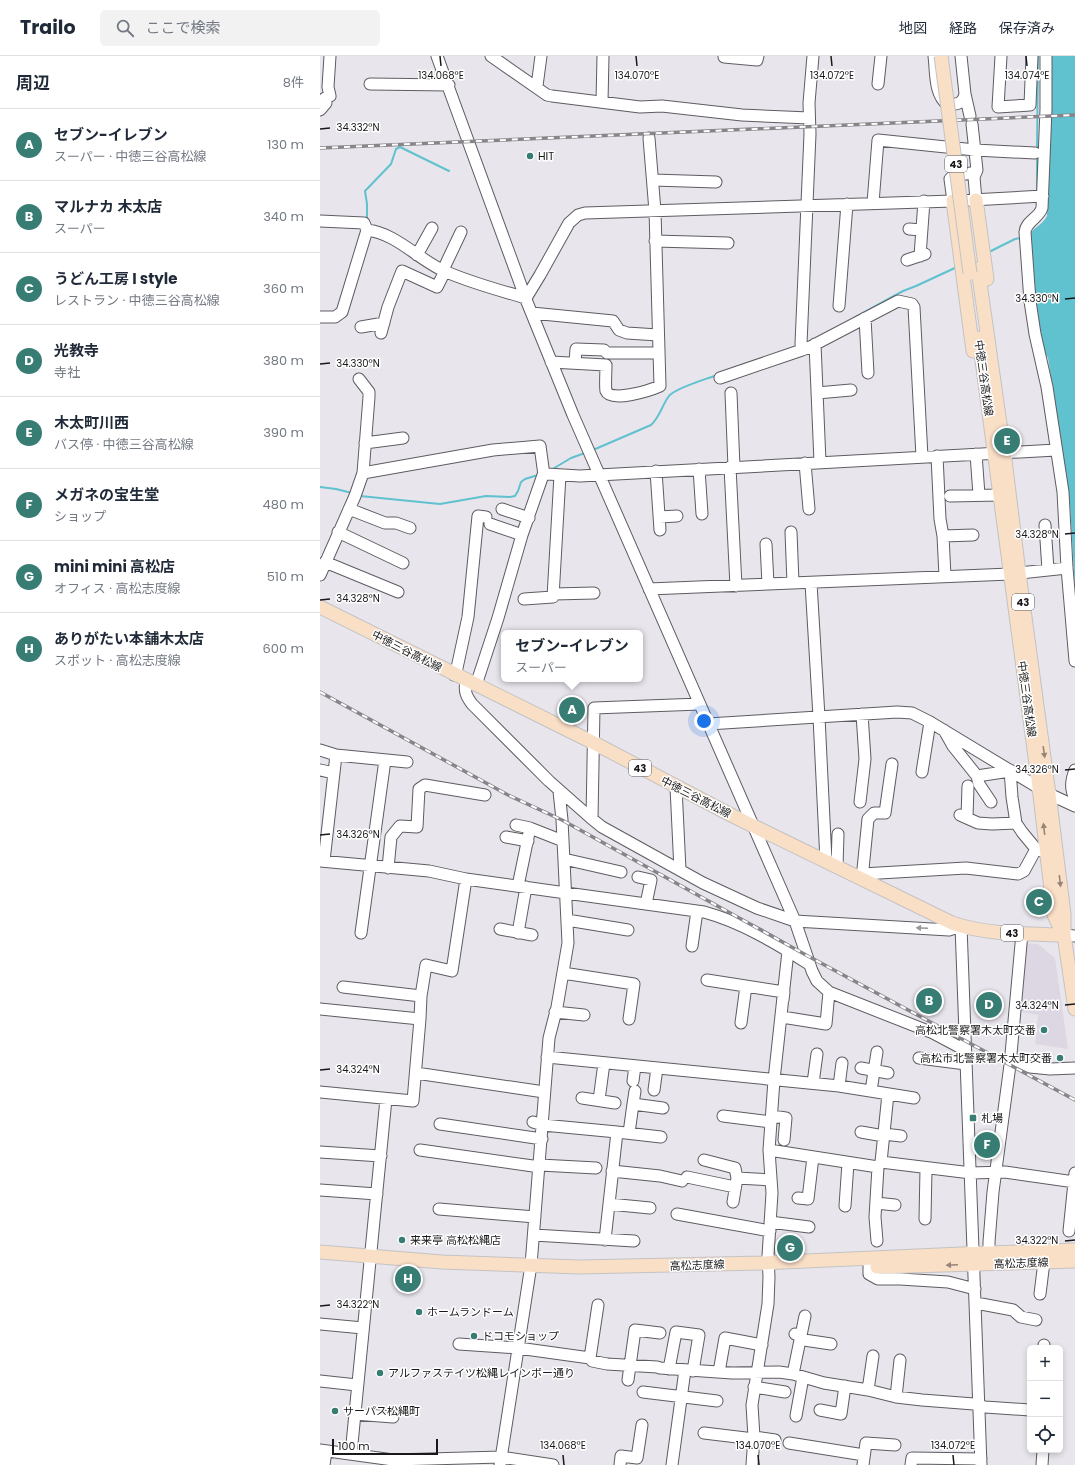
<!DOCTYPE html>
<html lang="ja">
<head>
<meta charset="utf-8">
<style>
	:root { --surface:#fff; --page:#f2f2f3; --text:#1f2937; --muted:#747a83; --line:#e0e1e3; --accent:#387d73 }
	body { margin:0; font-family:Poppins,"Noto Sans JP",sans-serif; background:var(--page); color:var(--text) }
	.controls { position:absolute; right:12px; bottom:12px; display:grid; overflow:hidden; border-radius:6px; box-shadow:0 2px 6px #0003 }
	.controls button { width:36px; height:36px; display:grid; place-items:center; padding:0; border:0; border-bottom:1px solid var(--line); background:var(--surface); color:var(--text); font:20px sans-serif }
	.scale { position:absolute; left:12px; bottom:10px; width:106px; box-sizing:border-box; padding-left:4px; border:2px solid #19181a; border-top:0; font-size:11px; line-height:14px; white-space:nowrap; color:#19181a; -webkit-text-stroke:3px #fff; paint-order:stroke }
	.you { position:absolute; left:384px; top:665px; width:14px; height:14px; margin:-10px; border:3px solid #fff; border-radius:50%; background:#1a73e8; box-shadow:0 0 0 6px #1a73e833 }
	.badge { display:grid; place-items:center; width:26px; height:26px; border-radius:50%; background:var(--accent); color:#fff; font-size:13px; font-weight:700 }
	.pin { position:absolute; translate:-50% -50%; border:2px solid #fff; box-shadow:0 1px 4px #0006 }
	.popup { position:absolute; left:181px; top:574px; width:142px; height:52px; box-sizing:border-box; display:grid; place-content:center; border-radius:6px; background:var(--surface); filter:drop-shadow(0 1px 3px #0005); font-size:13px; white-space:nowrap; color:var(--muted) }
	.popup b { font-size:15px; color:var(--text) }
	.popup::after { content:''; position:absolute; left:50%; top:100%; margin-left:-8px; border:8px solid transparent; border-top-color:var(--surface) }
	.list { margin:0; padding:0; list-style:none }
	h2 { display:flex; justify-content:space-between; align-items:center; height:52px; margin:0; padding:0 16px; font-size:17px }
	h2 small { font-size:13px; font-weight:400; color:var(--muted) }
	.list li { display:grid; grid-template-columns:26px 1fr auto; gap:12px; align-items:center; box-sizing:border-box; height:72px; padding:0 16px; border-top:1px solid var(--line) }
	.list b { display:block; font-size:15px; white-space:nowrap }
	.list p { margin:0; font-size:13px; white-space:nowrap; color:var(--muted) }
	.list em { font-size:13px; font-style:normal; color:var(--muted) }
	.icon { flex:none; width:22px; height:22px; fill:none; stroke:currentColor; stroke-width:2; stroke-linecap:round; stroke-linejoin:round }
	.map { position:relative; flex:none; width:755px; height:1409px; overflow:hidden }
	header { display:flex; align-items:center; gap:24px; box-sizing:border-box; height:56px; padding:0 20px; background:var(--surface); border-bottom:1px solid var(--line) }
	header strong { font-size:19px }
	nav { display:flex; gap:22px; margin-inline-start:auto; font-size:14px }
	.search { width:280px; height:36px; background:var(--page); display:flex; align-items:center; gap:10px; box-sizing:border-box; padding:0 14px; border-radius:6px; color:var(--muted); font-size:15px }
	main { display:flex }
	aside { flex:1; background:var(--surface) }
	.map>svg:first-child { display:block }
	.built { fill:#ddd7e4 }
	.water { fill:#60c1cf }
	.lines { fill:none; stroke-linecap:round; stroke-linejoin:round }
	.stream { stroke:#60c1cf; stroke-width:2 }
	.minor-casing { stroke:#5e5c62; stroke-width:13 }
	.major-casing { stroke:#c3c3c3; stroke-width:15 }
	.minor { stroke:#fff; stroke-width:11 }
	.major { stroke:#fadfc7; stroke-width:13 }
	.rail-casing { stroke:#878589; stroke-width:3.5 }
	.rail { stroke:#fff; stroke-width:2; stroke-dasharray:6; stroke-linecap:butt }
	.major-bridge-casing { stroke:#c3c3c3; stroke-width:15; stroke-linecap:butt }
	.major-bridge { stroke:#fadfc7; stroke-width:13 }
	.oneway { fill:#958579 }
	.oneway2 { fill:#989798 }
	.ticks { fill:none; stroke:#19181a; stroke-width:1.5 }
	.poi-dot { fill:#387d73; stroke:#fff; stroke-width:1.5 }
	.labels { text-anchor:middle; stroke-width:3; stroke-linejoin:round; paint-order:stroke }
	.shield { fill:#fff; stroke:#5e5d5f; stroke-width:1 }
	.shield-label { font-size:10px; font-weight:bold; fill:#19181a }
	.poi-label { font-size:11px; fill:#19181a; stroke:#fff; text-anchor:start }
	.street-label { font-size:11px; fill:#19181a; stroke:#fff }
	.ticks-label { font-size:10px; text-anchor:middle; fill:#19181a; stroke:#fff; stroke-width:3; stroke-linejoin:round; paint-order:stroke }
</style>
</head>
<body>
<header>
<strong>Trailo</strong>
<div class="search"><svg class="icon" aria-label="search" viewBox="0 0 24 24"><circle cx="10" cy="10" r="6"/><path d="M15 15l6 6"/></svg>ここで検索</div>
<nav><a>地図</a><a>経路</a><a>保存済み</a></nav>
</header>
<main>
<aside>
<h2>周辺<small>8件</small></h2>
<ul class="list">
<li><span class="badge">A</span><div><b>セブン-イレブン</b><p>スーパー · 中徳三谷高松線</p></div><em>130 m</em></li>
<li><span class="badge">B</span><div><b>マルナカ 木太店</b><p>スーパー</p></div><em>340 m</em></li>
<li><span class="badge">C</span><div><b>うどん工房 I style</b><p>レストラン · 中徳三谷高松線</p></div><em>360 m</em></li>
<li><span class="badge">D</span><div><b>光教寺</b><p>寺社</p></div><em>380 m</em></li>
<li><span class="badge">E</span><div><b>木太町川西</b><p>バス停 · 中徳三谷高松線</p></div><em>390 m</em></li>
<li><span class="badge">F</span><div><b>メガネの宝生堂</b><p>ショップ</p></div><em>480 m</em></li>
<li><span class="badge">G</span><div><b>mini mini 高松店</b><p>オフィス · 高松志度線</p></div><em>510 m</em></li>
<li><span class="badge">H</span><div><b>ありがたい本舗木太店</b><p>スポット · 高松志度線</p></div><em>600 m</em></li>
</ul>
</aside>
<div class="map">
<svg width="755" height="1409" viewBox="0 0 755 1409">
	<rect width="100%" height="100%" fill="#e8e5ec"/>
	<path class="built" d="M702,887L718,888L735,902L748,993L715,988L718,959L696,955Z"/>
	<path class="water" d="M730,0H755V535L750,447L728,302L720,288L710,179C713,171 722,170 727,160L730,56Z"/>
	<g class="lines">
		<path class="stream" d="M717,93L718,0
			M717,101V137
			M47,164V148L45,135L71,108L76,93L80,91L129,115
			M669,196L695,183L701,182
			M534,262L583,235L596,230L637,211
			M273,394L331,369C340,361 342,349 349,340C355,332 387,323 397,319
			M231,414L251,402L265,397
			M0,431L16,433L32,437
			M40,440L120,448L166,440L190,441L195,440L198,435L201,426L205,423L218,419"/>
		<defs>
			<path id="minor" d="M117,0L207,246L253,359L475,865L492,915L497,925L509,936L613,977L645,994
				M171,0L227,39L232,40L320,51L342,50L422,59L489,62
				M493,0L489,47L490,78L481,288L482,294L490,291L578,245L592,248L594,251L602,401
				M614,0C616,16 614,39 628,49C637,48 643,48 645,38L641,0
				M681,0L678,51L710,49L712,0
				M726,0V53L722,152C719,162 706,165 705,176L710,245L715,278L727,331L743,436L747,512L755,605
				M404,1L437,4L438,0
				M50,28L129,29
				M558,28L561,0
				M217,30L221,0
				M645,38L650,60
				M282,46L283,0
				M0,54L6,47L5,42L10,40L8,31L10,0
				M652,68L657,114L654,121
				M333,124L396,126
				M633,145L630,123L633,120L651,117L654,121L656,144
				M553,147L558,84L655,94L715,97
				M0,165L44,167L47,174L22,256L15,261H0
				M589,173L602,174
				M47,174C75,177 97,202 122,214C148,226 178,234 206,242L220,219L249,167L258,159L265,157L633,145L723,140
				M335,185L408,187
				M97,199L112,172
				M600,200L604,145
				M587,204L605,198
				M123,214L141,176
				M519,250L527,148
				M212,257L293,265L299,274L307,277L338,279
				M545,262L548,317
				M41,271L64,267
				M61,277L68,251L82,215L117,231L125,215
				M495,288L500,406
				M231,306L286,309C286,316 285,330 286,335C291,347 331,334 340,330L335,155L329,82
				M255,307L256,293L284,294L287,297H339
				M400,322L482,294
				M411,337L414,411
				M497,337L531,334
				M45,387L83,382
				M656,398L659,439
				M617,400L620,463L623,480L625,520
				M485,407L489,453
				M410,411L416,530
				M379,413L382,458
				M336,415L340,474
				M43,417L173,394L220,390L224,419
				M630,440L680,439
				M29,453L65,467H76L90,472
				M182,453L209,462
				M339,461L357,460
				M170,468L202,479
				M725,469L728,514
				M18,476L83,507
				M471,476L473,527
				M623,480L653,479
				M446,488L448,528
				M5,506L78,536
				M0,519L35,440L43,417L49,341V336L39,323
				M491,527L499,661L506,805
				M329,533L690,518L747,512
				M234,538L274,537
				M204,543L233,541L240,419
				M134,619L137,612L148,561L158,460L166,461
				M146,625C144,635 146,640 152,648L229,725L272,763L282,771L383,827L437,852L475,865L629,874L641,870L661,1409
				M156,629L178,562L202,479L223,419L227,418L260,420L736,394
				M388,668L577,656L592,657L610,666L729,738L755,750
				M624,674L633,690L657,720L659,728L671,746
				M0,694L16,699L87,706
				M0,714L14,717
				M690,714L692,741L696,767L702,776L716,793L722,795
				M755,714C751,725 750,732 755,743
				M602,716L610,666
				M657,720L690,715
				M356,731L360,814
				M540,746L545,703L542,658
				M640,759L658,767L672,768L696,767
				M647,762L648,730
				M272,763L274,652L380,648
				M196,769L210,772
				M186,781L208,785
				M244,803L301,816
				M0,805L109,815L146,823L246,837L384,856C421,866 456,887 489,908
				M4,805L16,699
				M517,811L518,778
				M68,812L71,781L80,770L97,771L99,733L105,729L165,739
				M542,818L646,812L698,818L704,815L716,793
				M318,821L331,824L326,848
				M542,823L548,763L554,757H565L572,708
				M198,830L210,772L243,785
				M247,864L308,874
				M180,873L212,879
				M41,877L65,704
				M198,877L206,831
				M744,879L755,880
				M372,890L377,855
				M243,917L314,928L309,963
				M387,924L464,936L463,944
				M23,931L101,940
				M0,953L100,963L93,1045L0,1036
				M235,956L264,959
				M462,961L506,968L509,936
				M100,963L101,940L106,909L132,915L146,823
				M421,967L426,930
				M227,1001L519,1030L594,1042
				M599,1002L646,1008
				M691,1002L710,1011L730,1013L755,1012
				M541,1012L568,1017
				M96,1017L224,1036
				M313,1025L315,1010
				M493,1027L497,998
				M519,1030L522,1007
				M334,1034L337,1012
				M551,1035L557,996
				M568,1038L561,1106L651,1117L685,1116L755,1126
				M262,1042L295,1047
				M279,1044L284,1007
				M313,1048L315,1035
				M403,1060L451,1066
				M452,1060L466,1062L464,1084
				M213,1066L223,1069L297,1076L341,1081
				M120,1068L222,1083
				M541,1076L564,1080
				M309,1077L313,1048L343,1052
				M564,1078L581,1080
				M100,1094L220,1111
				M449,1094L558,1111L561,1106
				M0,1096L61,1100
				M384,1104L415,1112L417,1122
				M220,1109L276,1112
				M292,1115L340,1120L362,1125
				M367,1121L415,1131
				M0,1134L57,1138
				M478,1142L488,1143L493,1101
				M413,1146L417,1122L451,1124
				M556,1147L575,1149
				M289,1148L330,1152
				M525,1150L528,1107
				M119,1153L215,1161
				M357,1158L450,1175
				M605,1163L606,1113
				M450,1166L489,1171
				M749,1175L755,1117
				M214,1179L314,1185
				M285,1184L297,1076
				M557,1185L555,1161L558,1111
				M669,1197V1186L673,1136L690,1009L702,877
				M549,1211V1218L558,1223H580L628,1226L655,1233
				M720,1238L724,1206
				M656,1247L693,1254L701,1261L716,1264
				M0,1268L43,1272
				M475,1278L479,1279L484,1284L511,1288
				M139,1288L198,1292L270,1302L278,1249
				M724,1292V1289
				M270,1302L272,1305L287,1308L337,1311L340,1312L412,1317L459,1316L473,1318L504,1327L548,1334L576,1341L602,1344L654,1348L665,1351L710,1354
				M349,1313L356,1276L379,1279L373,1315
				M399,1316L405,1282L442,1289
				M473,1318L485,1260
				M308,1324L315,1274L340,1277
				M0,1325L37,1329
				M434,1331L465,1336
				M548,1334L553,1300
				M323,1336L397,1345
				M576,1341L580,1304
				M500,1354L521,1358L525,1330
				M34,1358L73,1361
				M476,1360L483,1321
				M384,1377L434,1383
				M434,1381L455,1384
				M469,1387L544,1399
				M0,1394L73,1404L181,1401L233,1409
				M31,1398L66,1043
				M4,1409L6,1395
				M180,1409L211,1209L229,982L237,951L248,887L242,764L239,735
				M300,1409L301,1400L317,1402L322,1369
				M352,1409L365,1314
				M432,1409L434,1381L432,1349L448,1248L449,1221L448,1200L452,1137L449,1094L454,1024L468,895
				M543,1409L546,1387L575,1389
				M591,1409L592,1402L661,1403
				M722,1409L723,1394"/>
			<path id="major" d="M656,144L667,223
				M633,145L653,295
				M658,213L684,396L699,517L729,738L744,858V879L755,953
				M659,282L719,731L734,859L742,876
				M0,551L274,687L413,760L632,867C667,879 707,878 744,879
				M0,1196L122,1206L260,1211L442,1207L641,1198L755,1194
				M557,1211L755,1205"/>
		</defs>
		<use href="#minor" class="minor-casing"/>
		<use href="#major" class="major-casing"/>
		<use href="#minor" class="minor"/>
		<use href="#major" class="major"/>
		<defs>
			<path id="rail" d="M0,92L755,59
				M0,636L188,739L242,764L486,899L755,1044"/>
		</defs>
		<use href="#rail" class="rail-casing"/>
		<use href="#rail" class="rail"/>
		<defs>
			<path id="major-bridge" d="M621,0L650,217"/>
		</defs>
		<use href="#major-bridge" class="major-bridge-casing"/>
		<use href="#major-bridge" class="major-bridge"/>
	</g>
	<defs><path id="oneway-solid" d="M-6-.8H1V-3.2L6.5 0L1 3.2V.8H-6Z"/></defs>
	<g class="oneway">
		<use href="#oneway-solid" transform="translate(724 696) rotate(82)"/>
		<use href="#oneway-solid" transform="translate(724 773) rotate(-97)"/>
		<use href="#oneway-solid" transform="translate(740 825) rotate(83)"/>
		<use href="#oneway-solid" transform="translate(632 1209) rotate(178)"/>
	</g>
	<use class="oneway2" href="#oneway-solid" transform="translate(602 872) rotate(-177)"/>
	<path class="ticks" d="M120,0L121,10M316,0L317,10M511,0L512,10M706,0L707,10M0,73L10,72M745,243L755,242M0,308L10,307M745,478L755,477M0,544L10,543M745,714L755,713M0,779L10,778M745,949L755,948M0,1014L10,1013M745,1185L755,1184M0,1250L10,1249M243,1399L244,1409M438,1399L439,1409M633,1399L634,1409"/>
	<g class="poi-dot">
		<circle cx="210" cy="100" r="4"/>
		<circle cx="724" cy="974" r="4"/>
		<circle cx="740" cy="1002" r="4"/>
		<rect x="649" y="1058" width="8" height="8" rx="2"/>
		<circle cx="82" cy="1184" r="4"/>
		<circle cx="99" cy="1256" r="4"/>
		<circle cx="154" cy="1280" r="4"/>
		<circle cx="60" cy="1317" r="4"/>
		<circle cx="15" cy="1355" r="4"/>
	</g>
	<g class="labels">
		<g class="shield">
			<rect x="625" y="100" width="22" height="16" rx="3"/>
			<rect x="692" y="538" width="22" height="16" rx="3"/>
			<rect x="309" y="704" width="22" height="16" rx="3"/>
			<rect x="681" y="869" width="22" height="16" rx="3"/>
		</g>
		<g class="shield-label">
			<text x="636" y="112">43</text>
			<text x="703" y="550">43</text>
			<text x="320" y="716">43</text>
			<text x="692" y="881">43</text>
		</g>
		<g class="poi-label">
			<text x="218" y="104">HIT</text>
			<text x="716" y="978" text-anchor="end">高松北警察署木太町交番</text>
			<text x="732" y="1006" text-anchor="end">高松市北警察署木太町交番</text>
			<text x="661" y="1066">札場</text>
			<text x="90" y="1188">来来亭 高松松縄店</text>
			<text x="107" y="1260">ホームランドーム</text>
			<text x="162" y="1284">ドコモショップ</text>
			<text x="68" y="1321">アルファステイツ松縄レインボー通り</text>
			<text x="23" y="1359">サーパス松縄町</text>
		</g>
		<g class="street-label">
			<text transform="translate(664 322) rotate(82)" y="4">中徳三谷高松線</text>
			<text transform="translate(87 595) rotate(27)" y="4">中徳三谷高松線</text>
			<text transform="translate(707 643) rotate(82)" y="4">中徳三谷高松線</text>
			<text transform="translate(376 741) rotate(27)" y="4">中徳三谷高松線</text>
			<text transform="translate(701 1207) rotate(-2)" y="4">高松志度線</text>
			<text transform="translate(377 1209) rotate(-2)" y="4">高松志度線</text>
		</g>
	</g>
	<g class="ticks-label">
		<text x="121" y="23">134.068°E</text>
		<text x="317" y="23">134.070°E</text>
		<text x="512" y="23">134.072°E</text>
		<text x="707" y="23">134.074°E</text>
		<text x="38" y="75">34.332°N</text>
		<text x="717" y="246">34.330°N</text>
		<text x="38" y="311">34.330°N</text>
		<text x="717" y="482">34.328°N</text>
		<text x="38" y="546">34.328°N</text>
		<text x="717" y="717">34.326°N</text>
		<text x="38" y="782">34.326°N</text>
		<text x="717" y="953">34.324°N</text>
		<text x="38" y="1017">34.324°N</text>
		<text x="717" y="1188">34.322°N</text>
		<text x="38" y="1252">34.322°N</text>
		<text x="243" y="1393">134.068°E</text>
		<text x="438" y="1393">134.070°E</text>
		<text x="633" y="1393">134.072°E</text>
	</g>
</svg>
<div class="controls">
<button>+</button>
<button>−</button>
<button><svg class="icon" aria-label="locate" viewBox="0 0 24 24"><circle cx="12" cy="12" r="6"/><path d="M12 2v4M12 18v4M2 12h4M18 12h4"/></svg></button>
</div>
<div class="scale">100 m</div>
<div class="you"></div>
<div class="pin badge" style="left:252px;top:654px">A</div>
<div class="popup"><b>セブン-イレブン</b>スーパー</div>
<div class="pin badge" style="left:609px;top:945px">B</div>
<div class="pin badge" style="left:719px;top:846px">C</div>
<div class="pin badge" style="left:669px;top:949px">D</div>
<div class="pin badge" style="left:687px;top:385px">E</div>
<div class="pin badge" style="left:667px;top:1089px">F</div>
<div class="pin badge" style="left:470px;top:1192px">G</div>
<div class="pin badge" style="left:88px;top:1223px">H</div>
</div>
</main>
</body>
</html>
